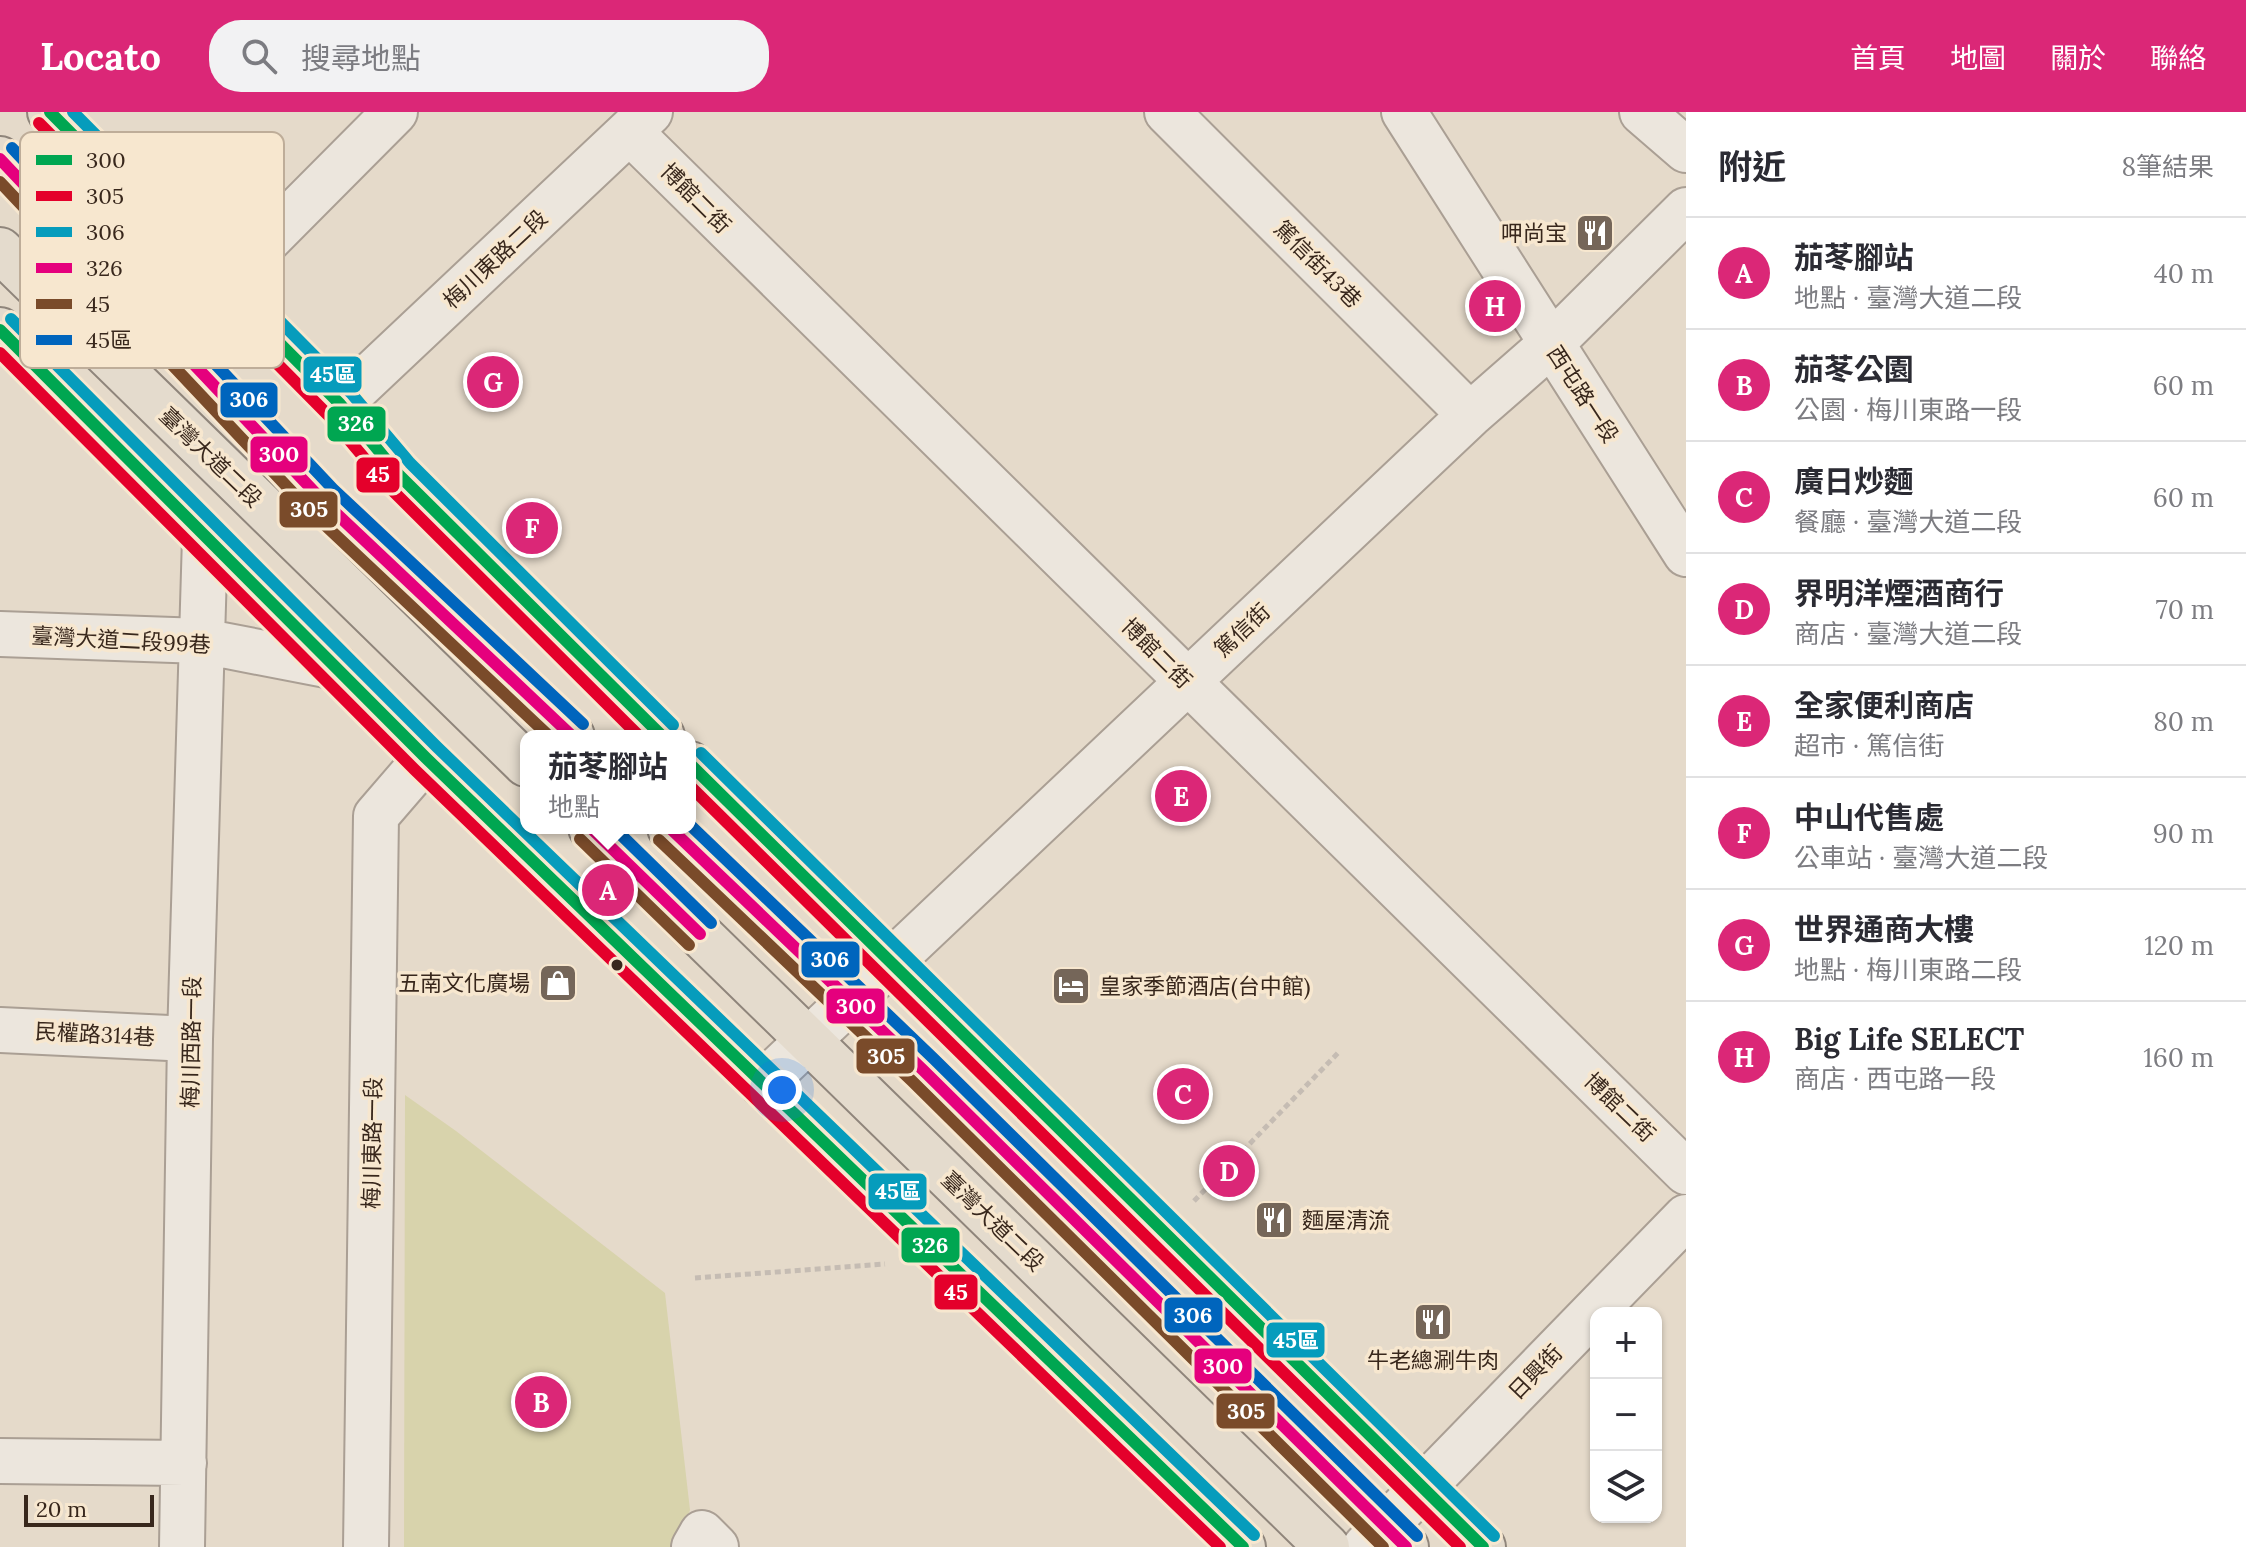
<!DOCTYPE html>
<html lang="zh-TW">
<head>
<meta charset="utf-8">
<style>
	:root { --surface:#fff; --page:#f2f2f3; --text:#2b2b33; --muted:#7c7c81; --line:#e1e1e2; --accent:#db2777 }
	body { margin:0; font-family:Lora,"Noto Sans TC",serif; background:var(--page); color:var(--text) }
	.controls { position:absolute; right:24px; bottom:24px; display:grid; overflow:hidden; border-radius:16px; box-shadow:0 2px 6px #0004 }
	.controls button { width:72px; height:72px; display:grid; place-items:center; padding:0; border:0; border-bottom:2px solid var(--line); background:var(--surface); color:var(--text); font:40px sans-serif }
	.scale { position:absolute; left:24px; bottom:20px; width:130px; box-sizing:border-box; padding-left:8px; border:4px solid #38271c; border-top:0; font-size:22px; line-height:28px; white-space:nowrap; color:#38271c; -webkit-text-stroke:6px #f7e7cf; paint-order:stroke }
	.you { position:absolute; left:782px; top:978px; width:28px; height:28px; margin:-20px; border:6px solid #fff; border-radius:50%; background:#1a73e8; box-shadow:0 0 0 12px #1a73e833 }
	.badge { display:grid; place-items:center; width:52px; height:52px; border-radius:50%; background:var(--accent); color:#fff; font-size:26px; font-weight:700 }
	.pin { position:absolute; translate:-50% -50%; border:4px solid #fff; box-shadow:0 2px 8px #0006 }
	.popup { position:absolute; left:520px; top:618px; width:176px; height:104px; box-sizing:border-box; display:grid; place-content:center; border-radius:16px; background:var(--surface); filter:drop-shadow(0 2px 6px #0005); font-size:26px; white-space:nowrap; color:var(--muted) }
	.popup b { font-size:30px; color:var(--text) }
	.popup::after { content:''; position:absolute; left:50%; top:100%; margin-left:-16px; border:16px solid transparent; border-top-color:var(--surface) }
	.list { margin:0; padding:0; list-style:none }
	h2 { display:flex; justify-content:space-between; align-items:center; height:104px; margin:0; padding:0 32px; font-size:34px }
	h2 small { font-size:26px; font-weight:400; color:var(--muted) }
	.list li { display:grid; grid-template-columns:52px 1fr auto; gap:24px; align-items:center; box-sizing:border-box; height:112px; padding:0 32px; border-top:2px solid var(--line) }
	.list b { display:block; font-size:30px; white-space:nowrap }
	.list p { margin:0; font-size:26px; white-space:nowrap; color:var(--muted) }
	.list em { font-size:26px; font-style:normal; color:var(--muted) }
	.icon { flex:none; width:44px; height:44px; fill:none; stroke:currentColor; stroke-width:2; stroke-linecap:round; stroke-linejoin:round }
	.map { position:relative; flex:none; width:1686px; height:1435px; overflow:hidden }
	header { display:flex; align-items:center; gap:48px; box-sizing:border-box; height:112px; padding:0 40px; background:var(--accent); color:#fff }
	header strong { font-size:38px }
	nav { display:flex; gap:44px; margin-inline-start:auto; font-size:28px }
	.search { width:560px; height:72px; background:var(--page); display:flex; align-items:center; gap:20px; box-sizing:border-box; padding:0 28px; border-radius:32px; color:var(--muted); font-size:30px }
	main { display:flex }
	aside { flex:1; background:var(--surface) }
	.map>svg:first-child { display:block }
	.green { fill:#d8d3ac }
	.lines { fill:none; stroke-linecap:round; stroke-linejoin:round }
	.minor-casing { stroke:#aa9f94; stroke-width:48 }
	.major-casing { stroke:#8f857b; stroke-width:48 }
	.path { stroke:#c5bcb3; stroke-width:5; stroke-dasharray:6 4; stroke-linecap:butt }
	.minor { stroke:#ece6dd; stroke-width:44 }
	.major { stroke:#e4dbcd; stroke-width:44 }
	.bus-1-casing { stroke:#f7e7cf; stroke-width:18 }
	.bus-2-casing { stroke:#f7e7cf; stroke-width:18 }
	.bus-3-casing { stroke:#f7e7cf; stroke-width:18 }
	.bus-4-casing { stroke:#f7e7cf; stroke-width:18 }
	.bus-5-casing { stroke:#f7e7cf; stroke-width:18 }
	.bus-6-casing { stroke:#f7e7cf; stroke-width:18 }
	.bus-1 { stroke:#00a651; stroke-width:12 }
	.bus-2 { stroke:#e4002b; stroke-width:12 }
	.bus-3 { stroke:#069cbc; stroke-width:12 }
	.bus-4 { stroke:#e5007d; stroke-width:12 }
	.bus-5 { stroke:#7a4b2a; stroke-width:12 }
	.bus-6 { stroke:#0065bd; stroke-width:12 }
	.bus-dot { fill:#38271c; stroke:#f7e7cf; stroke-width:3 }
	.labels { text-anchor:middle; stroke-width:7; stroke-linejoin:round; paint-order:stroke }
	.street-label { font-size:22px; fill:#38271c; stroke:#f7e7cf }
	.poi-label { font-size:22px; fill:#38271c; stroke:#f7e7cf; text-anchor:end }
	.key { fill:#f7e7cf; stroke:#bead99; stroke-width:2 }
	.key-label { font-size:22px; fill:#38271c }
	.line-badge { stroke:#f7e7cf; stroke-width:3 }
	.badge-label { font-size:22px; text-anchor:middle; font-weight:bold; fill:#fff }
</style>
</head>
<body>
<header>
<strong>Locato</strong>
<div class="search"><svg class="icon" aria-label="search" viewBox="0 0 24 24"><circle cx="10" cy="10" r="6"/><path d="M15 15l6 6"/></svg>搜尋地點</div>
<nav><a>首頁</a><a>地圖</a><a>關於</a><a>聯絡</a></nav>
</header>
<main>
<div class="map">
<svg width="1686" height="1435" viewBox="0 0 1686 1435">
	<rect width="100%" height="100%" fill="#e5daca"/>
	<path class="green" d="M405,983L456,1019L665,1181L690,1398L677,1435H404Z"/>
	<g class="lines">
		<defs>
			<path id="minor" d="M1167,0L1470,303
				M1404,0L1686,442
				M1642,0L1686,38
				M630,20L1686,1060
				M223,173L395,0
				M340,292L650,0
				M0,522L202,529L336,555
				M0,918L190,927
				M762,972L1470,303L1550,233L1686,98
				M0,1349L184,1351
				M182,1435L190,927L205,426
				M366,1435L376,704L426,646
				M694,1435L702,1421L716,1435
				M1365,1435L1686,1105"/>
			<path id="major" d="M50,0L340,292L398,362L662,624
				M0,47L322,388L572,624
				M0,138L526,652
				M0,218L426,646L1243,1435
				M690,652L1483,1435
				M591,716L1327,1435
				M670,716L923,958L1406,1435"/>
		</defs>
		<use href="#minor" class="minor-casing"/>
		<use href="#major" class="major-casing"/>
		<path class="path" d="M1194,1089L1338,941
			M695,1166L885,1152"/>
		<use href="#minor" class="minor"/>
		<use href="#major" class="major"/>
		<defs>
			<path id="bus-1" d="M50,0L340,292L398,362L662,624
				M0,218L426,646L1243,1435
				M690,652L1483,1435"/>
			<path id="bus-2" d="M39,11L328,303L387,373L639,624
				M0,241L415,658L1220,1435
				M690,674L1460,1435"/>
			<path id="bus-3" d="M73,0L351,281L410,351L673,613
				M11,207L437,635L1254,1423
				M701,641L1494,1424"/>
			<path id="bus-4" d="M0,47L322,388L572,624
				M591,716L700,822
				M670,716L923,958L1406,1435"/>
			<path id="bus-5" d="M0,70L310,399L549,624
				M580,727L689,833
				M659,728L912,969L1383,1435"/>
			<path id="bus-6" d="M12,36L333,377L583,612
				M690,713L934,947L1417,1424
				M614,716L711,811"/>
		</defs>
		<use href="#bus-1" class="bus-1-casing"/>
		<use href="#bus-2" class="bus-2-casing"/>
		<use href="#bus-3" class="bus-3-casing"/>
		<use href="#bus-4" class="bus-4-casing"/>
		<use href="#bus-5" class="bus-5-casing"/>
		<use href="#bus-6" class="bus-6-casing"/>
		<use href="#bus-1" class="bus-1"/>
		<use href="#bus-2" class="bus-2"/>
		<use href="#bus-3" class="bus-3"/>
		<use href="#bus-4" class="bus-4"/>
		<use href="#bus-5" class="bus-5"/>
		<use href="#bus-6" class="bus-6"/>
	</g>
	<defs>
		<symbol id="restaurant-square" viewBox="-11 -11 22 22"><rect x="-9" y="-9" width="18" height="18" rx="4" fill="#756659" stroke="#f7e7cf"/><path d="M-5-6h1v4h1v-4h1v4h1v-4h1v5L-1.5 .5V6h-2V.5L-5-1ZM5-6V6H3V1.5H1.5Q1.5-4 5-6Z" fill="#fff"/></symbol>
		<symbol id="shop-square" viewBox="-11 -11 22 22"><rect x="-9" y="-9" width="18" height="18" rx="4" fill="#756659" stroke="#f7e7cf"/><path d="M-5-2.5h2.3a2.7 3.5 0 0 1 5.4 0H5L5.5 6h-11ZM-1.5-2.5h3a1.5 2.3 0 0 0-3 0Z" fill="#fff"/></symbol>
		<symbol id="hotel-square" viewBox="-11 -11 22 22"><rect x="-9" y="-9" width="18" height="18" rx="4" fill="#756659" stroke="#f7e7cf"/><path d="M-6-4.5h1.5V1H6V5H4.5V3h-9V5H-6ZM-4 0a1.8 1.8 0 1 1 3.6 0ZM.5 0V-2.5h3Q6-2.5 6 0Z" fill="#fff"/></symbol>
	</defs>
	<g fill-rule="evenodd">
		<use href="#restaurant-square" x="1573" y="99" width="44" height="44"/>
		<use href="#shop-square" x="536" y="849" width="44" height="44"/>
		<use href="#hotel-square" x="1049" y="852" width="44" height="44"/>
		<use href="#restaurant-square" x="1252" y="1086" width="44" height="44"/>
		<use href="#restaurant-square" x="1411" y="1188" width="44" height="44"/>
	</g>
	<circle class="bus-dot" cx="617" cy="853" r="7"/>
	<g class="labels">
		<g class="street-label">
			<text transform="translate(696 86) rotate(45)" y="8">博館二街</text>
			<text transform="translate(495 147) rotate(-43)" y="8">梅川東路二段</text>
			<text transform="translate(1318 152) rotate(45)" y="8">篤信街43巷</text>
			<text transform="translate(1583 282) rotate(57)" y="8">西屯路一段</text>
			<text transform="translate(211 345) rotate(44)" y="8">臺灣大道二段</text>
			<text transform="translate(1242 518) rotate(-43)" y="8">篤信街</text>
			<text transform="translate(121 528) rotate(3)" y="8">臺灣大道二段99巷</text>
			<text transform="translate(1157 541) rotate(45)" y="8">博館二街</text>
			<text transform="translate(95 922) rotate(3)" y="8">民權路314巷</text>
			<text transform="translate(191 930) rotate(-89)" y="8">梅川西路一段</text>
			<text transform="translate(1620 995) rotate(44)" y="8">博館二街</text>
			<text transform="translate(372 1031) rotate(-89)" y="8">梅川東路一段</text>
			<text transform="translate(993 1109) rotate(44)" y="8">臺灣大道二段</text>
			<text transform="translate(1535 1260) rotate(-46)" y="8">日興街</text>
		</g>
		<g class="poi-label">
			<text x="1567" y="129">呷尚宝</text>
			<text x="530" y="879">五南文化廣場</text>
			<text x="1099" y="882" text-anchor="start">皇家季節酒店(台中館)</text>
			<text x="1302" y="1116" text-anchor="start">麵屋清流</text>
			<text x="1433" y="1256" text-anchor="middle">牛老總涮牛肉</text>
		</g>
	</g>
	<rect x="20" y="20" width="264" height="236" rx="12" class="key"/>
	<rect x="36" y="43" width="36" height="10" fill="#00a651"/>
	<rect x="36" y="79" width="36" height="10" fill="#e4002b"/>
	<rect x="36" y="115" width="36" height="10" fill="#069cbc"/>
	<rect x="36" y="151" width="36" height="10" fill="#e5007d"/>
	<rect x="36" y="187" width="36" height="10" fill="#7a4b2a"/>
	<rect x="36" y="223" width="36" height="10" fill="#0065bd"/>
	<g class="key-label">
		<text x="86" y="56">300</text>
		<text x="86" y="92">305</text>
		<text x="86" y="128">306</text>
		<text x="86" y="164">326</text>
		<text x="86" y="200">45</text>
		<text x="86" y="236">45區</text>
	</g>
	<g class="line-badge">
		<rect x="302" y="243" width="61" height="39" rx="8" fill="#069cbc"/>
		<rect x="219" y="269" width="60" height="38" rx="8" fill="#0065bd"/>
		<rect x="326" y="293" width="61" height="38" rx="8" fill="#00a651"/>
		<rect x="249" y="323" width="60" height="39" rx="8" fill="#e5007d"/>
		<rect x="355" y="344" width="46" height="38" rx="8" fill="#e4002b"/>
		<rect x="278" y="378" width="61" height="39" rx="8" fill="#7a4b2a"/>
		<rect x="800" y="828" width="61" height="39" rx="8" fill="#0065bd"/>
		<rect x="825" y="875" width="61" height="38" rx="8" fill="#e5007d"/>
		<rect x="855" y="925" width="61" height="38" rx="8" fill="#7a4b2a"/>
		<rect x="867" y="1060" width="61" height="39" rx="8" fill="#069cbc"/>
		<rect x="900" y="1114" width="61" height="38" rx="8" fill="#00a651"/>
		<rect x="933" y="1161" width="46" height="38" rx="8" fill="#e4002b"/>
		<rect x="1163" y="1184" width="61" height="38" rx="8" fill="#0065bd"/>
		<rect x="1265" y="1209" width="61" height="38" rx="8" fill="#069cbc"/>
		<rect x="1193" y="1235" width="60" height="38" rx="8" fill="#e5007d"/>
		<rect x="1215" y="1280" width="61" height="38" rx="8" fill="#7a4b2a"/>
	</g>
	<g class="badge-label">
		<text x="333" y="270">45區</text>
		<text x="249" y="295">306</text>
		<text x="356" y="319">326</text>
		<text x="279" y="350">300</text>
		<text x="378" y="370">45</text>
		<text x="309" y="405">305</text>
		<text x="830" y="855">306</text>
		<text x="856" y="902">300</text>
		<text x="886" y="952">305</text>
		<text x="898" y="1087">45區</text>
		<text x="930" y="1141">326</text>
		<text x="956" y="1188">45</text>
		<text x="1193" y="1211">306</text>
		<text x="1296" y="1236">45區</text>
		<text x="1223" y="1262">300</text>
		<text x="1246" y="1307">305</text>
	</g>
</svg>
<div class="controls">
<button>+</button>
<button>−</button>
<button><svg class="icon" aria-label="layers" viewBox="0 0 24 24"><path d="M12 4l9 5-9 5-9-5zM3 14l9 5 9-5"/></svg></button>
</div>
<div class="scale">20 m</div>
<div class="you"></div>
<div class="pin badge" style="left:608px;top:778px">A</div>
<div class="popup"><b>茄苳腳站</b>地點</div>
<div class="pin badge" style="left:541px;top:1290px">B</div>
<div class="pin badge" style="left:1183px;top:982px">C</div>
<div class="pin badge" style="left:1229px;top:1059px">D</div>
<div class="pin badge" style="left:1181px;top:684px">E</div>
<div class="pin badge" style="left:532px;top:416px">F</div>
<div class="pin badge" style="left:493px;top:270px">G</div>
<div class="pin badge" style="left:1495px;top:194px">H</div>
</div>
<aside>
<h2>附近<small>8筆結果</small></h2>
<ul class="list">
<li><span class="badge">A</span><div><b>茄苳腳站</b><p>地點 · 臺灣大道二段</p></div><em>40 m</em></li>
<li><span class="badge">B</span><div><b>茄苳公園</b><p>公園 · 梅川東路一段</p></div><em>60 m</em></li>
<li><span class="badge">C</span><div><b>廣日炒麵</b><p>餐廳 · 臺灣大道二段</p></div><em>60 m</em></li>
<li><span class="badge">D</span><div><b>界明洋煙酒商行</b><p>商店 · 臺灣大道二段</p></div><em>70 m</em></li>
<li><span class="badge">E</span><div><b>全家便利商店</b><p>超市 · 篤信街</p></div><em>80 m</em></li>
<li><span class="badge">F</span><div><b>中山代售處</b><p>公車站 · 臺灣大道二段</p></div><em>90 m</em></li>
<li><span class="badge">G</span><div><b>世界通商大樓</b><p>地點 · 梅川東路二段</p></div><em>120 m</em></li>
<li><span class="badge">H</span><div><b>Big Life SELECT</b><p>商店 · 西屯路一段</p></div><em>160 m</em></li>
</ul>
</aside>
</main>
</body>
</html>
